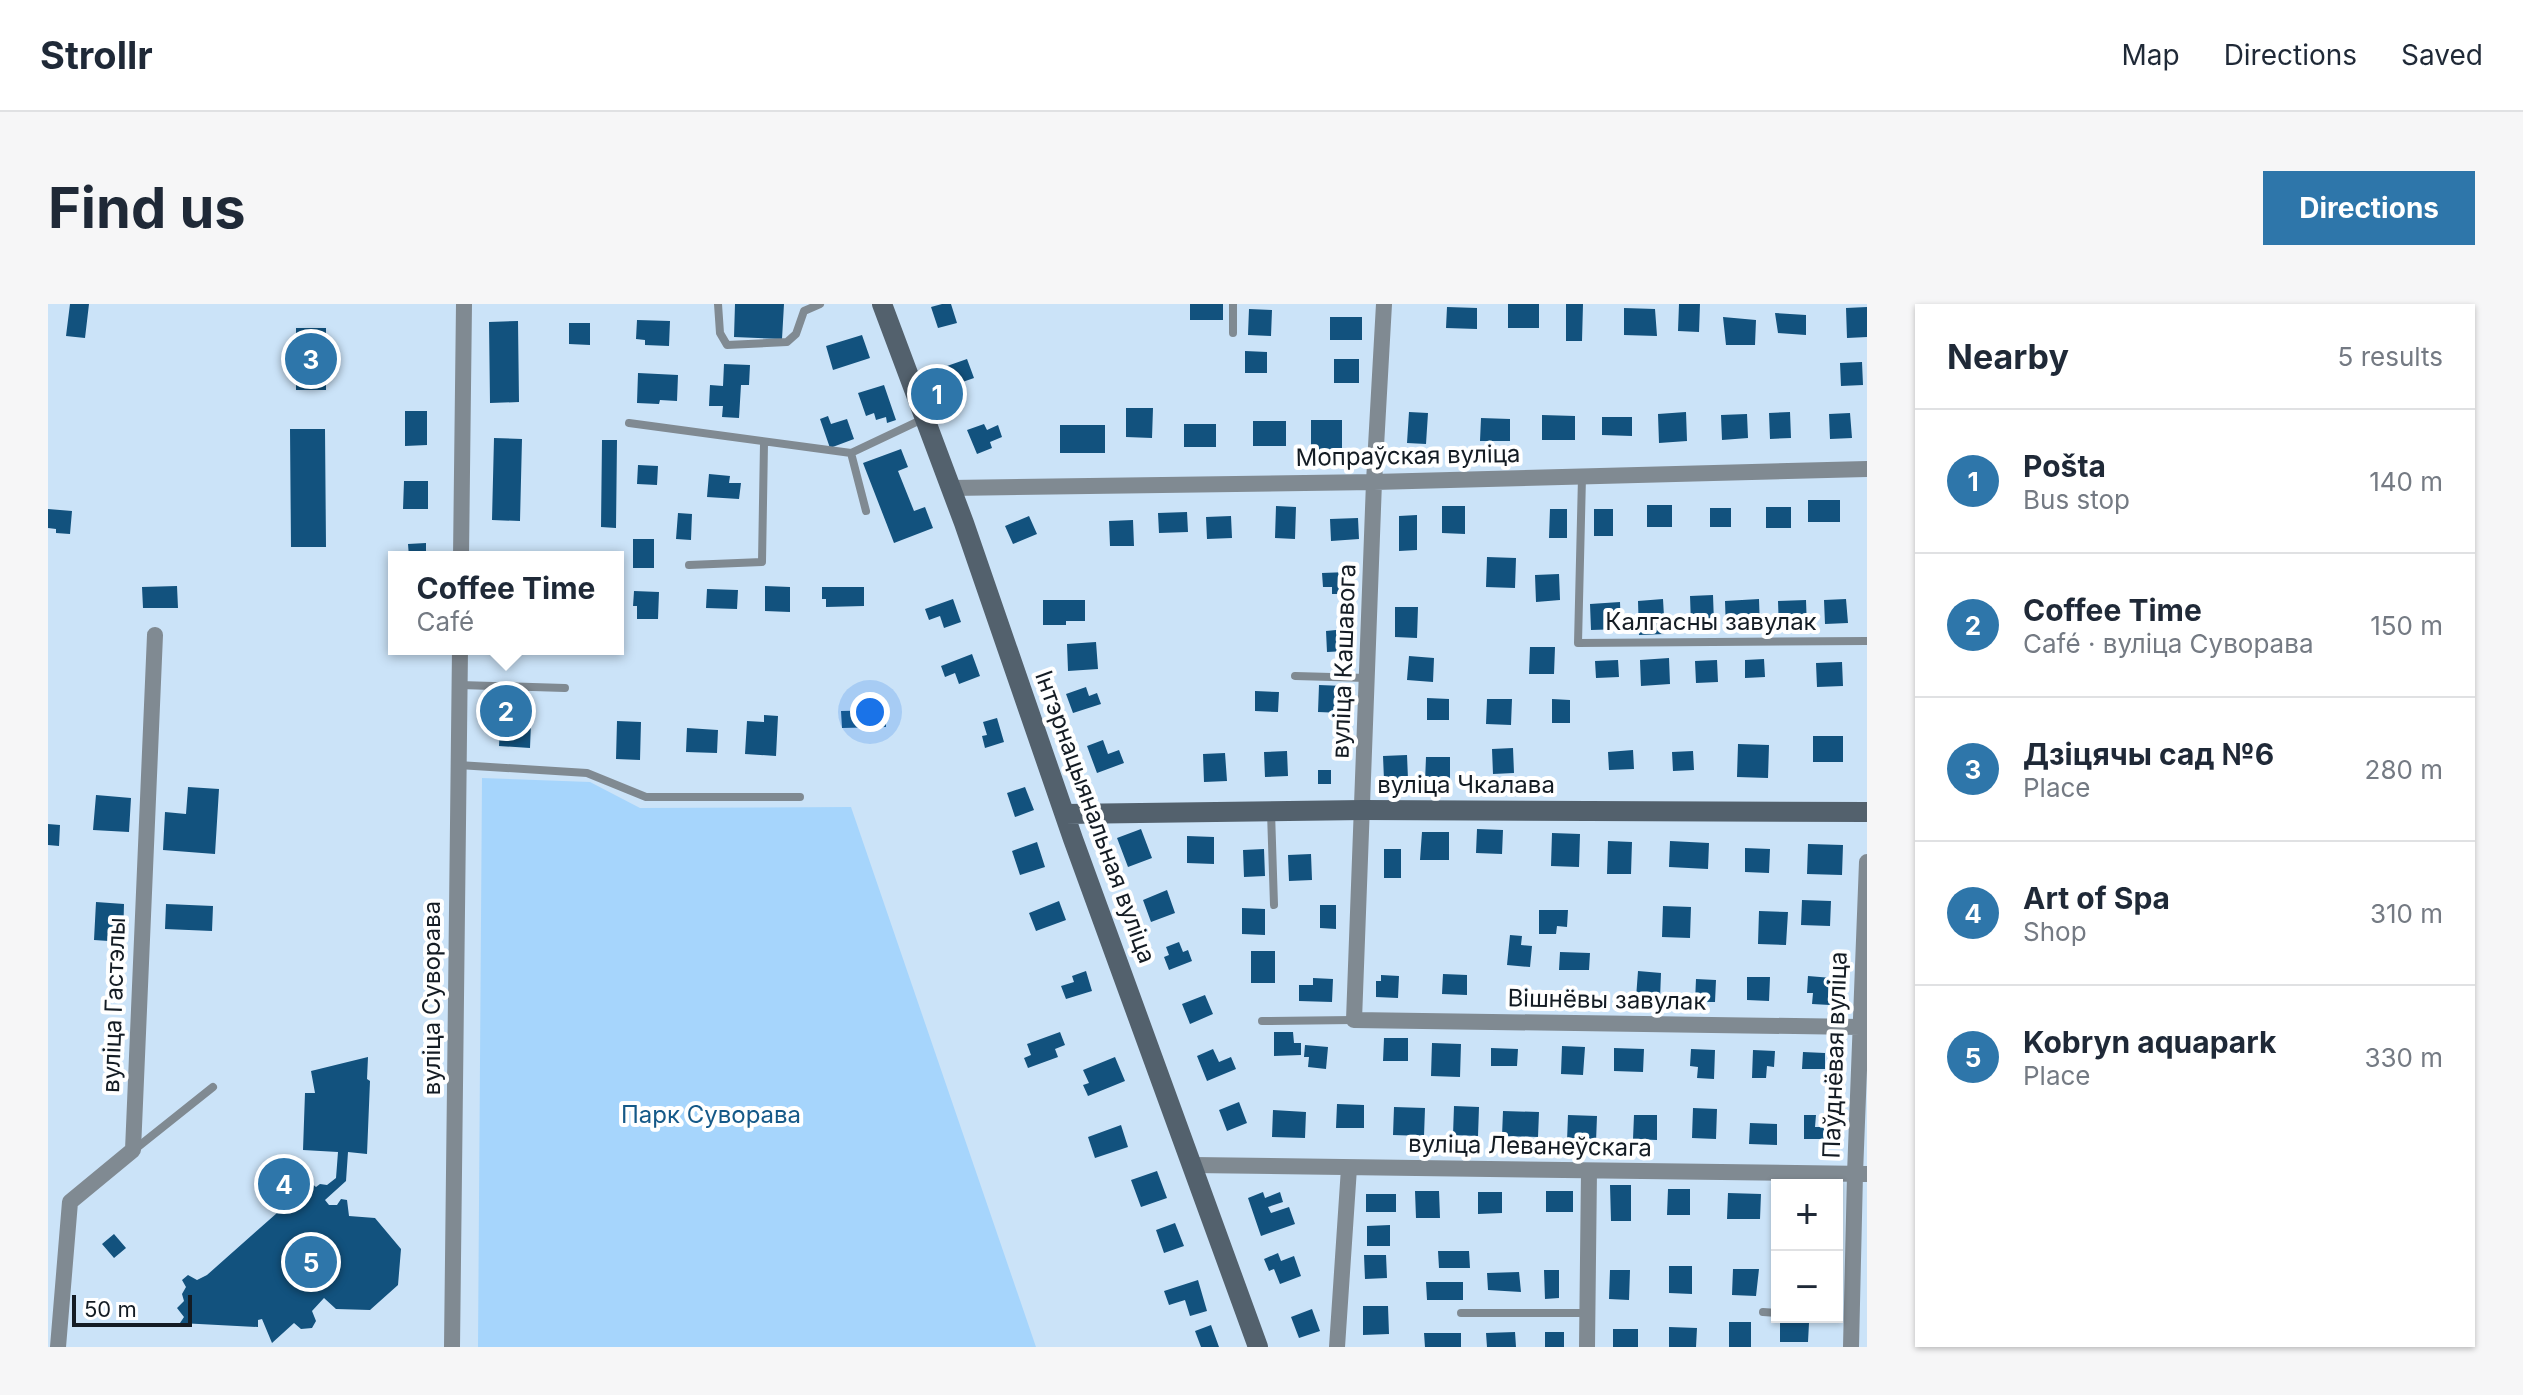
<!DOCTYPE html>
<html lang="en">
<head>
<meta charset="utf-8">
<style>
	:root { --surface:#fff; --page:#f6f6f7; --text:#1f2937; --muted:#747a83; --line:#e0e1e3; --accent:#2e76aa }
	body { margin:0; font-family:Inter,sans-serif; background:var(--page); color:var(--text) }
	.controls { position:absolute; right:24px; bottom:24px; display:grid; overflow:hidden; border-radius:0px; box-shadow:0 2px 6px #0004 }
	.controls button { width:72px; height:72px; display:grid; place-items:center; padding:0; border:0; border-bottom:2px solid var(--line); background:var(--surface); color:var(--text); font:40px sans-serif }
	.scale { position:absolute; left:24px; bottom:20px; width:120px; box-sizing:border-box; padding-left:8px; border:4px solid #141c24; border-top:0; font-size:22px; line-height:28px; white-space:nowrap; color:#141c24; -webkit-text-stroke:6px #fff; paint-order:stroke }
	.you { position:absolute; left:822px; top:408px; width:28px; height:28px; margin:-20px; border:6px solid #fff; border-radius:50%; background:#1a73e8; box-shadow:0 0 0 12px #1a73e833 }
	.badge { display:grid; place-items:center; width:52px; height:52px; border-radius:50%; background:var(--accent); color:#fff; font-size:26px; font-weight:700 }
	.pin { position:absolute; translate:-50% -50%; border:4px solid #fff; box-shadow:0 2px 8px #0006 }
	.popup { position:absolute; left:340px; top:247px; width:236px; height:104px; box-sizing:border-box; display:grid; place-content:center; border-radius:0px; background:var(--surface); filter:drop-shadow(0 2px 6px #0005); font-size:26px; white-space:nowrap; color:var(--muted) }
	.popup b { font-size:30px; color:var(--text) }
	.popup::after { content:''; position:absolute; left:50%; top:100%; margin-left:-16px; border:16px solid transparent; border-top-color:var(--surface) }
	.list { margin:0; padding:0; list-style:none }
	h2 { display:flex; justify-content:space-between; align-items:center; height:104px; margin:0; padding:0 32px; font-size:34px }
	h2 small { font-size:26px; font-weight:400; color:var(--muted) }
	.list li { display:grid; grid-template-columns:52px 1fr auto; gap:24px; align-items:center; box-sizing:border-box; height:144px; padding:0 32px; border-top:2px solid var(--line) }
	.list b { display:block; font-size:30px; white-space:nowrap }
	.list p { margin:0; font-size:26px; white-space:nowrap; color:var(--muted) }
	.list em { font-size:26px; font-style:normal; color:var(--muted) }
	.map { position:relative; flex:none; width:1819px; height:1043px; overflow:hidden; border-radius:0px }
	header { display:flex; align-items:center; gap:48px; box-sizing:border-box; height:112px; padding:0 40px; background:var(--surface); border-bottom:2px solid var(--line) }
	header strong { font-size:38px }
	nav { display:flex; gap:44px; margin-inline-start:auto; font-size:28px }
	.intro { display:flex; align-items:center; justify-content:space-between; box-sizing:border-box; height:192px; padding:0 48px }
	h1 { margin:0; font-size:56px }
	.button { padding:20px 36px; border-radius:0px; background:var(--accent); color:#fff; font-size:28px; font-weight:700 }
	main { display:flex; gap:48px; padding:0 48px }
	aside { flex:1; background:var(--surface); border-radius:0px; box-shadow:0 2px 6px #0004 }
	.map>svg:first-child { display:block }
	.green { fill:#a6d5fc }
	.building { fill:#12527e }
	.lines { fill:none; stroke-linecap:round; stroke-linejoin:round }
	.lane { stroke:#808a92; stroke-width:8 }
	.street { stroke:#808a92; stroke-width:16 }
	.secondary { stroke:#53616d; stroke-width:20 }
	.labels { text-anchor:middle; stroke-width:8; stroke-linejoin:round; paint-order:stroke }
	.street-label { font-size:24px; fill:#141c24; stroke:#fff }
	.park-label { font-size:24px; fill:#155988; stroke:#fff }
</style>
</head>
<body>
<header>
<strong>Strollr</strong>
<nav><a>Map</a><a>Directions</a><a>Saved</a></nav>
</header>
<div class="intro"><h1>Find us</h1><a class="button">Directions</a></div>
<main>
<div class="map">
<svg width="1819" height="1043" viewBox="0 0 1819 1043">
	<rect width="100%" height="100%" fill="#cbe3f8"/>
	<path class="green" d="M434,474L542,478L592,504L803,503L988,1043H430Z"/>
	<path class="building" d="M22,0H41L37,34L18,32Z
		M687,0H736L734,35L686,33Z
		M894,0H903L909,19L890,24L883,3Z
		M1142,0H1175V16H1142Z
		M1460,0H1491V24H1460Z
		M1518,0H1535L1534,37H1518Z
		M1631,0H1652L1651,28L1630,27Z
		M1399,3L1429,4V25L1398,24Z
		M1819,3V33L1799,34L1798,4Z
		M1576,4L1607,5L1609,32L1576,31Z
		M1201,5L1224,6L1223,32L1200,31Z
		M1727,9L1758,11V31L1730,29Z
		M1282,13H1314V36H1282Z
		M1675,13L1708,16L1707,41H1678Z
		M589,16L622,17L621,42L597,41V36L588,35Z
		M470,17L471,98L442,99L441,18Z
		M521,19H542V41L521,40Z
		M248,24H278V86H248Z
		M814,31L822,54L785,66L778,42Z
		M1197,47L1219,48V69H1197Z
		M919,55L926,74L906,81L899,62Z
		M1286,55H1311V79H1286Z
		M1814,58L1815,81L1793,82L1792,59Z
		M676,60L702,61L701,81H693L691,114L674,113L675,102H661L662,81L675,82Z
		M590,69L630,71L629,97L612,96L611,100L589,99Z
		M836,81L848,116L839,119L838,113L828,116L826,109L818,112L810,89Z
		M1078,104H1105L1104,134L1078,133Z
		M357,107H379V141L357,142Z
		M1361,108L1380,109L1378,140L1359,139Z
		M1638,108L1639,137L1611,139L1610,110Z
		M1742,108L1743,134L1722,135L1721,109Z
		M1802,109L1804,134L1782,135L1781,110Z
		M1699,110L1700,134L1674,136L1673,111Z
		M1494,111L1527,112V136H1494Z
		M780,112L783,120L799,115L806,135L782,144L772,115Z
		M1554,113H1584V132L1554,131Z
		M1433,114L1462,115V137H1432Z
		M1263,116H1294V147H1263Z
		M1205,117H1238V142H1205Z
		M936,120L939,126L950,121L954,133L942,138L944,144L929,150L919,126Z
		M1136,120H1168V143H1136Z
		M1012,121H1057V149H1012Z
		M242,125H277L278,243H243Z
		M446,134L474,135L472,217L444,216Z
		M554,136H569L568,224L553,223Z
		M853,145L860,163L850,167L866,207L877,203L885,224L846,239L815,159Z
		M590,161L610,162L609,181L589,180Z
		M661,170L682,172L681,179H693L691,195L659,193Z
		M356,177H380V205H355Z
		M1760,196H1792V218H1760Z
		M1599,201H1624V223H1599Z
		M1228,202L1248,203L1247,235L1227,234Z
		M1394,202H1417V230L1394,229Z
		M1718,203H1743V224H1718Z
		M1662,204H1683V223H1662Z
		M0,205L24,207L22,230L8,229V225L0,224Z
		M1502,205H1519V234H1501Z
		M1546,205H1565V232H1546Z
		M1139,208L1140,228L1111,229L1110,209Z
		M630,209L644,210L643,236L628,235Z
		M1369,211V246L1351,247V212Z
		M981,212L989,230L965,240L957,222Z
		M1183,212L1184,234L1159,235L1158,213Z
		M1310,214L1311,235L1283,237L1282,215Z
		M1085,216L1086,242H1062L1061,217Z
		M585,235H606V264H585Z
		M378,239V253H361L360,240Z
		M1439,253L1468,254L1467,284L1438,283Z
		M1300,268V290H1284V283H1275L1274,269Z
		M1511,270L1512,296L1488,298L1487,271Z
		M129,282L130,304H95L94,283Z
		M717,282L742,283V308L717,307Z
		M774,283H816V302L778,303V295H774Z
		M659,285L690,286L689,305L658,304Z
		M586,287L611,288L610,315H589V302H585Z
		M1665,291L1666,319L1643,320L1642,292Z
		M905,295L913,318L896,324L892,312L881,316L877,305Z
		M1615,295L1617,330L1591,331L1590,297Z
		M1711,295L1712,324L1678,326L1677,297Z
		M1798,295L1800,319L1777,320L1776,296Z
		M995,296H1037V317H1018V321H995Z
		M1758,296L1759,324L1731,326L1730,297Z
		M1572,298L1573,325L1543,326L1542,300Z
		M1347,303H1370L1369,334L1347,333Z
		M1298,325L1299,347L1279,348L1278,327Z
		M1048,338L1050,365L1020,367L1019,340Z
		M1482,343H1507L1506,370H1481Z
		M436,345H465V351L436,350Z
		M924,350L932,372L911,380L907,369L897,373L893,362Z
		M1361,352L1386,354L1385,378L1359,376Z
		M1621,354L1622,380L1593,382L1592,356Z
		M1716,355L1717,373L1697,374V356Z
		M1570,356L1571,373L1548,374L1547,357Z
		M1669,356L1670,378L1648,379L1647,357Z
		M1794,358L1795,382L1769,383L1768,359Z
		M1271,381L1296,382L1295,409L1270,408Z
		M1038,383L1041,392L1049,389L1053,400L1025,409L1018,390Z
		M1207,387L1231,388L1230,408L1207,407Z
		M1379,394L1401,395V416H1379Z
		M1439,395H1464L1463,421L1438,420Z
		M1504,395L1522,396V419H1504Z
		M453,400L471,401L470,419H483L482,444L451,442Z
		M838,406V423L794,424L793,407Z
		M716,411L730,412L728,452L697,450L699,417L716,418Z
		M949,414L956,438L937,444L934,432L939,431L935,418Z
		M569,417L593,418L592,456L568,455Z
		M639,424L670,426L669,449L638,448Z
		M1765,432H1795V458H1765Z
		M1055,436L1060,450L1071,446L1076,459L1049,469L1039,442Z
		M1690,440L1721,441L1720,474L1689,473Z
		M1465,444L1466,469L1445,470L1444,445Z
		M1585,446L1586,465L1561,466L1560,448Z
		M1239,447L1240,472L1217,473L1216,448Z
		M1645,447L1646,466L1625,467L1624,448Z
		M1177,449L1179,477L1156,478L1155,450Z
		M1359,451L1360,475L1336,476L1335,452Z
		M1378,453H1402V478H1377Z
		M1270,466H1283V480H1270Z
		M140,483L171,485L167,550L115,546L117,508L138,510Z
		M977,483L986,506L967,513L959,489Z
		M48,491L83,494L81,528L45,526Z
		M0,520L12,521L11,542L0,541Z
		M1093,525L1104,554L1080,563L1069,534Z
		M1429,525L1455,526L1454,550L1428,549Z
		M1374,528H1401V556H1372Z
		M1504,529L1532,530L1531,563L1503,562Z
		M1139,532L1166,533V560L1139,559Z
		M1560,537L1584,538L1583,570H1559Z
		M1622,537L1661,539L1660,565L1621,563Z
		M989,538L997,563L972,571L964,547Z
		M1760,540L1795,541L1794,571L1759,570Z
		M1697,544L1722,545L1721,569L1697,568Z
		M1216,545L1217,572L1196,573L1195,546Z
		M1336,545H1353V574H1336Z
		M1263,550L1264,576L1241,577L1240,551Z
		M1119,586L1127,609L1103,618L1095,596Z
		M1754,596L1783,597L1782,622L1753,621Z
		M1011,597L1018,616L988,627L981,609Z
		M48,598L76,600L75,638L46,636Z
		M118,600L165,602L164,627L117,625Z
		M1272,601H1288V625L1272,624Z
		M1615,602L1643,603L1642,634L1614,633Z
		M1194,604L1217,605V631L1194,630Z
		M1491,606H1520L1519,623L1509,622L1508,630H1491Z
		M1711,607L1740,608L1738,641L1710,640Z
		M1462,631L1474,632L1473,641L1484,642L1482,663L1459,661Z
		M1131,638L1135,648L1140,646L1144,657L1121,666L1116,653L1121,651L1118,643Z
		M1203,647H1227V679H1203Z
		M1512,648L1542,649L1541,666H1511Z
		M1038,667L1044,687L1018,695L1013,682L1026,678L1024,672Z
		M1590,667L1613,669L1612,695L1588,694Z
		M1395,670L1419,671V691L1394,690Z
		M1333,671L1351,672L1350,694L1328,693V677H1333Z
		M1760,672L1784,674L1782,701L1764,700L1765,689H1759Z
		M1699,673H1722L1721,697L1699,696Z
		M1265,674L1285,675L1284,698L1251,697V681H1265Z
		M1648,675L1668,676L1667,698H1647Z
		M1157,691L1165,710L1142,720L1134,700Z
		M1012,728L1017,741L1007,745L1010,753L980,764L976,754L983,751L979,740Z
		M1226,728H1245L1246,739H1253V751L1226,752Z
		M1336,734H1360V757H1335Z
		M1384,739L1413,740L1412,773L1383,772Z
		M1257,741L1280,743L1278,765L1260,763L1261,753H1256Z
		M1514,742L1537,743L1535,771L1513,770Z
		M1443,744L1470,745L1469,762H1443Z
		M1566,744L1596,745L1595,768L1566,767Z
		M1165,745L1171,758L1183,753L1188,765L1159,777L1149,752Z
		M1643,745L1667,746L1666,775L1649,774L1650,763L1642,762Z
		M1705,746L1727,747L1726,763L1719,762L1718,774H1704Z
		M1755,748L1777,749V765H1754Z
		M320,753L319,775L322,777L319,850L300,848L298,877L277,896L281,901H289L293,895L299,896L301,912L327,914L353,945L350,981L322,1006L288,1005L276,994L264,1007L268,1017L264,1024L253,1025L246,1019L224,1039L214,1015L210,1016V1023L132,1019L136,1013L129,1004L136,997L134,990L138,983L134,976L140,971L149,976L159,971L229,909L223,895L228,880L241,872L257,874L268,883L272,880L279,881L288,874L290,848L255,846L257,789H267L263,767Z
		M1067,753L1077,777L1040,792L1035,781L1041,779L1035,766Z
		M1191,798L1199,819L1179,827L1171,806Z
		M1289,800L1316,801V824H1288Z
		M1406,802L1431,803L1430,832L1405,831Z
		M1346,803L1377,804L1376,832L1345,831Z
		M1645,804L1669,805L1668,835L1644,834Z
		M1225,806L1258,808L1257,834L1224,833Z
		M1455,807L1491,808L1490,833L1454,832Z
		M1520,811L1549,812L1548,838L1519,837Z
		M1586,811H1609V836L1585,835Z
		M1756,811H1768L1767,823H1778L1777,835H1756Z
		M1702,819L1729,820V841L1701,840Z
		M1073,821L1080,843L1047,854L1040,833Z
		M1109,867L1119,894L1093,903L1083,876Z
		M1562,881H1583V917H1563Z
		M1620,885H1642V911H1619Z
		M1367,887H1391L1392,914H1368Z
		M1498,887H1525V908H1498Z
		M1215,888L1217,894L1232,888L1235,898L1220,903L1223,909L1241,903L1247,920L1213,932L1200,894Z
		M1430,888H1454V909L1430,910Z
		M1680,889L1713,890L1712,915H1679Z
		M1318,890H1348V908H1318Z
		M1127,919L1136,942L1116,949L1108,926Z
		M1342,921V942H1319V922Z
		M66,930L78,944L66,954L54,940Z
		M1390,947H1421L1422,964H1391Z
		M1230,949L1233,957L1246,952L1253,972L1232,980L1226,965L1221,967L1216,955Z
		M1316,951H1338L1339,974L1317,975Z
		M1621,962H1644V990L1621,989Z
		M1685,965H1711L1708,992L1684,991Z
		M1496,966H1511V994L1497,995Z
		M1562,966H1582L1581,996L1561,995Z
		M1471,968L1473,988L1440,986L1439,969Z
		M1150,976L1159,1007L1142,1012L1137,996L1121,1001L1116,987Z
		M1378,978H1415V996H1379Z
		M1315,1002H1340L1341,1030L1315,1031Z
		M1264,1005L1272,1027L1251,1034L1243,1013Z
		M1681,1018H1703V1043H1681Z
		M1732,1019H1761L1760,1038H1732Z
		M1163,1021L1171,1043H1153L1147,1027Z
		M1621,1023L1649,1024L1648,1043H1621Z
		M1565,1025H1590V1043H1565Z
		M1467,1028L1468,1043H1439L1438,1029Z
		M1497,1028H1516V1043H1497Z
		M1376,1029H1413V1043H1377Z"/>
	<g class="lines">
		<path class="lane" d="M670,0L672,29L679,41L739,38L748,30L756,7L772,0
			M1185,29V0
			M581,119L803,149
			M1534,173L1530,339L1819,337
			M818,207L803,149L877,114
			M641,261L714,258L716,139
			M1247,372L1319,374
			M412,381L517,384
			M410,461L539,469L598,493H752
			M1223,508L1226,601
			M1214,717L1305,716
			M86,846L165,783
			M1715,1008L1729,1009
			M1413,1009H1540"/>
		<path class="street" d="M1336,0L1326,178L1306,716L1812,723
			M903,184L1326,178L1819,165
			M413,253L416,0
			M1145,861L1819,870
			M10,1043L22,898L85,846L107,331
			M404,1043L412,345
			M1289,1043L1301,864
			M1539,1043L1541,867
			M1803,1043L1807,870L1819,558"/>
		<path class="secondary" d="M834,0L916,219L1025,535L1210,1043
			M1017,510L1315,506L1819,508"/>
	</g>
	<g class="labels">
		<g class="street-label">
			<text transform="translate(1360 152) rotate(-1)" y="8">Мопраўская вуліца</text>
			<text x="1663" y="326">Калгасны завулак</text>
			<text transform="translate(1296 357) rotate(-88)" y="8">вуліца Кашавога</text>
			<text x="1418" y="489">вуліца Чкалава</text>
			<text transform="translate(1047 513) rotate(70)" y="8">Інтэрнацыянальная вуліца</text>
			<text transform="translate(384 694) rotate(-90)" y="8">вуліца Суворава</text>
			<text transform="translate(1559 696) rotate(1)" y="8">Вішнёвы завулак</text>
			<text transform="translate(66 701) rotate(-88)" y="8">вуліца Гастэлы</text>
			<text transform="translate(1787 751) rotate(-88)" y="8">Паўднёвая вуліца</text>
			<text transform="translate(1482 842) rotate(1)" y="8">вуліца Леванеўскага</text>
		</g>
		<g class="park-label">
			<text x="663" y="819">Парк Суворава</text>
		</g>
	</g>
</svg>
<div class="controls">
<button>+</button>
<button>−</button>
</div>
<div class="scale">50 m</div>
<div class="you"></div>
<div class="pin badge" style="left:889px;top:90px">1</div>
<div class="pin badge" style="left:458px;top:407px">2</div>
<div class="popup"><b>Coffee Time</b>Café</div>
<div class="pin badge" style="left:263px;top:55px">3</div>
<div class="pin badge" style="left:236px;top:880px">4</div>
<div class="pin badge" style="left:263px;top:958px">5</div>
</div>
<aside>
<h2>Nearby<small>5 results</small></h2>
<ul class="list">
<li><span class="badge">1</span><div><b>Pošta</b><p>Bus stop</p></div><em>140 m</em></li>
<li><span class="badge">2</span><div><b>Coffee Time</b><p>Café · вуліца Суворава</p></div><em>150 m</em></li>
<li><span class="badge">3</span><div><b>Дзіцячы сад №6</b><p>Place</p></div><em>280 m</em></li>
<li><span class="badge">4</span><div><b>Art of Spa</b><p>Shop</p></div><em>310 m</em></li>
<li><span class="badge">5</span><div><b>Kobryn aquapark</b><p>Place</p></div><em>330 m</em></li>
</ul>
</aside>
</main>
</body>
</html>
